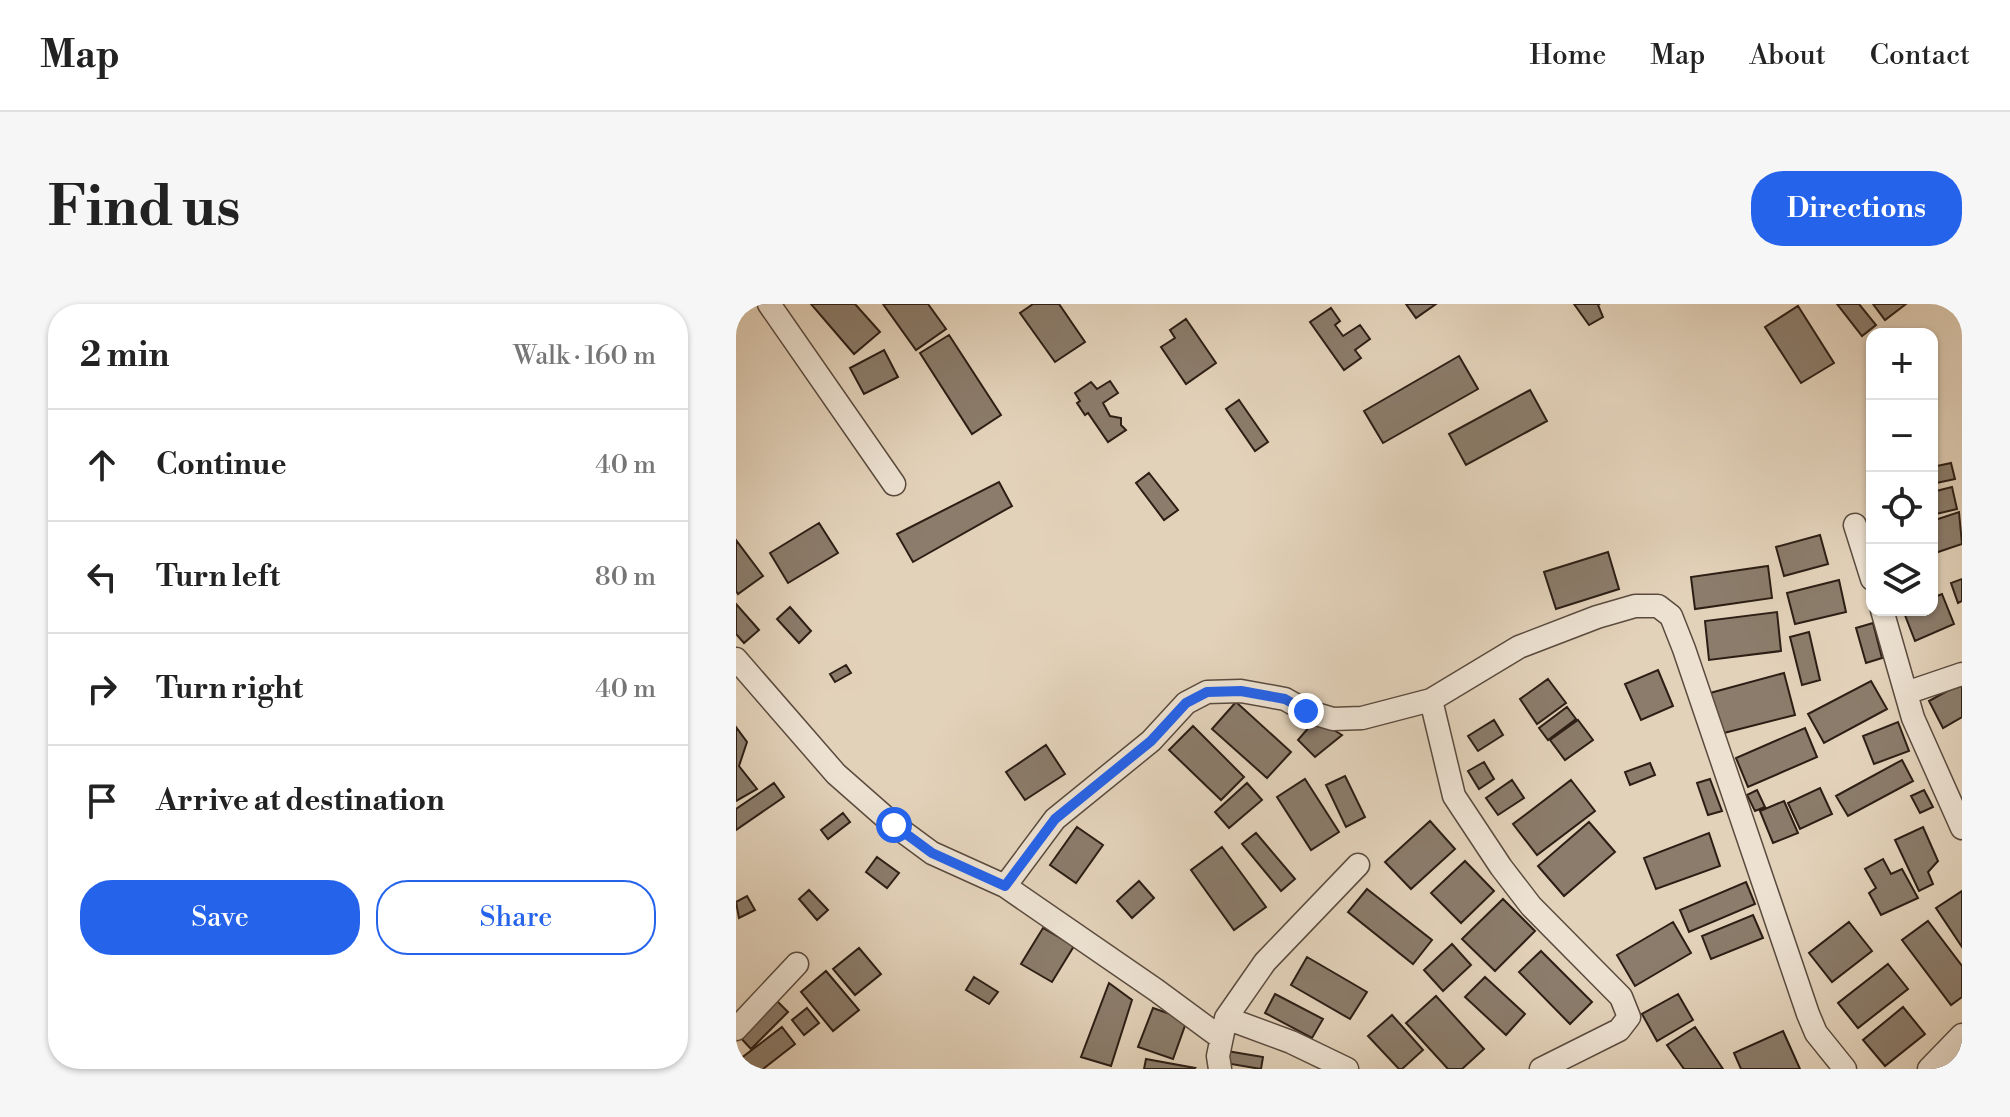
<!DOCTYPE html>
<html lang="en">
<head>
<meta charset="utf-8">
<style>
	:root { --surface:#fff; --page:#f6f6f6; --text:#222; --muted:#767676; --line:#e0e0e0; --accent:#2563eb }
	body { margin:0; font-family:"Libre Bodoni",serif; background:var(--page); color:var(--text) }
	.controls { position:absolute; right:24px; top:24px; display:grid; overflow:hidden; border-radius:16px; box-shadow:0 2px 6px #0004 }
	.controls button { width:72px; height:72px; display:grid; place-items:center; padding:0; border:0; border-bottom:2px solid var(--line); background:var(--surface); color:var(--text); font:40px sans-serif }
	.stop { position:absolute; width:24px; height:24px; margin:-18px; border:6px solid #2563eb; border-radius:50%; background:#fff }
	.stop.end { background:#2563eb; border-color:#fff; box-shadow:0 2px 8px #0008 }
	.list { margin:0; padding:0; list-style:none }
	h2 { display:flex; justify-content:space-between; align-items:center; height:104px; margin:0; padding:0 32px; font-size:34px }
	h2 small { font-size:26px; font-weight:400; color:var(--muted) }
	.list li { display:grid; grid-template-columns:52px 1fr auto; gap:24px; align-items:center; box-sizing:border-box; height:112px; padding:0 32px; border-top:2px solid var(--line) }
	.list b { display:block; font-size:30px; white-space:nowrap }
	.list em { font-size:26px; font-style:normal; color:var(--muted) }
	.actions { display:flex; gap:16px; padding:24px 32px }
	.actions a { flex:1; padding:18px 0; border:2px solid var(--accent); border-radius:32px; text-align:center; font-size:28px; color:var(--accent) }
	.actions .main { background:var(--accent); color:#fff }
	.icon { flex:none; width:44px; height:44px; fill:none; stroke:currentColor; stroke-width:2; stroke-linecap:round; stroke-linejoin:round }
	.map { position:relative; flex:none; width:1226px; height:765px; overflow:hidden; border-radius:32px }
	header { display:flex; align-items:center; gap:48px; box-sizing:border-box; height:112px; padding:0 40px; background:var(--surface); border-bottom:2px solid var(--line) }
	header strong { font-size:38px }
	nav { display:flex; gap:44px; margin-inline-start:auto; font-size:28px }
	.intro { display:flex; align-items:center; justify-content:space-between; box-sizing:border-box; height:192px; padding:0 48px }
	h1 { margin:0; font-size:56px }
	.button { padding:20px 36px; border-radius:32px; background:var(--accent); color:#fff; font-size:28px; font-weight:700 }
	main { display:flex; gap:48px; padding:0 48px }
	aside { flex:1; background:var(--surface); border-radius:32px; box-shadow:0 2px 6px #0004 }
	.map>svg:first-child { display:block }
	.building { fill:#8b7c6b; stroke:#2c1e15; stroke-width:2 }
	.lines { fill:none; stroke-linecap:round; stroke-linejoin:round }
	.minor-casing { stroke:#5a4b3e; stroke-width:25 }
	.minor { stroke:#ede2d2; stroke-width:22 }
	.route { stroke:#2563eb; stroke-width:10 }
</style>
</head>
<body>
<header>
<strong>Map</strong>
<nav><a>Home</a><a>Map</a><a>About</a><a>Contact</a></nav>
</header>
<div class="intro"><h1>Find us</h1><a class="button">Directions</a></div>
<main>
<aside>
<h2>2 min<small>Walk · 160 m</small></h2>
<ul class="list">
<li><svg class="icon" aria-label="ahead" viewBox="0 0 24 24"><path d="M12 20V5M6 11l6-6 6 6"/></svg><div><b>Continue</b></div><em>40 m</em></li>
<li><svg class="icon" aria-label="left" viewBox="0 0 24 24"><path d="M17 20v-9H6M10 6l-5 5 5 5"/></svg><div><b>Turn left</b></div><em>80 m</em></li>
<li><svg class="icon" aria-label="right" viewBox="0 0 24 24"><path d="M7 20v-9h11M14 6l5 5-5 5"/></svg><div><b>Turn right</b></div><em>40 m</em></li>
<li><svg class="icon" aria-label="arrive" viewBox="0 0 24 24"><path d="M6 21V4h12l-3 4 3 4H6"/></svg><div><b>Arrive at destination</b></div></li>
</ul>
<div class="actions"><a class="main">Save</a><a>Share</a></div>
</aside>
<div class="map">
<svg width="1226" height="765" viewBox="0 0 1226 765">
	<rect width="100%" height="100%" fill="#e3d2ba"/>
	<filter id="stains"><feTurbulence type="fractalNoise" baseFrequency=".0025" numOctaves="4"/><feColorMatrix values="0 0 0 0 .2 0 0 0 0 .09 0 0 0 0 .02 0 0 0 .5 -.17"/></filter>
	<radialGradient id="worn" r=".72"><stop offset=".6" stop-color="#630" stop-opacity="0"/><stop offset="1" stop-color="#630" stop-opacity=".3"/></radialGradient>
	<path class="building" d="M75,0H119L144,28L118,50Z
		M147,0H192L210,25L180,46Z
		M297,0H323L349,38L319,58L284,9Z
		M670,0H700L680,14Z
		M838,0H864L862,1L867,13L853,21Z
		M1101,0H1123L1140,21L1126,32Z
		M1137,0H1170L1149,16Z
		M1062,2L1098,59L1065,79L1029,23Z
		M595,4L604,17L599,21L607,32L624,21L634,35L619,46L625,54L608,66L574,18Z
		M450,15L480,59L450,80L425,43L439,34L434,26Z
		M213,31L265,111L236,130L184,49Z
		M148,46L162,73L128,90L114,64Z
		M723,52L742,85L647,139L628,107Z
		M374,77L382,89L367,99L374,112L385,114V121L390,126L372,138L352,109L349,111L341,99L344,97L339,89L355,78L361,85Z
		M794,86L811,117L730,161L713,130Z
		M503,96L532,138L519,147L490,105Z
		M1215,159L1219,175L1196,180V163Z
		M413,169L442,206L428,216L400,179Z
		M263,178L276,202L177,258L161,230Z
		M1216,183L1221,205L1196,211V188Z
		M1223,208L1226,240L1196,250V217Z
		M83,219L102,249L52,279L34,249Z
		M1084,231L1092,260L1048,272L1040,243Z
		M0,236L27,272L2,290L0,287Z
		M872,248L883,285L820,305L808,268Z
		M1032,262L1036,294L959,305L955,273Z
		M1226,275V297L1222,299L1215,279Z
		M1103,276L1110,308L1059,320L1051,289Z
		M1206,290L1218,320L1179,337L1167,306H1196V294Z
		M0,300L23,326L8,339L0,330Z
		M54,303L75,327L63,339L41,315Z
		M1041,308L1045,347L973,356L969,317Z
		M1137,319L1146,354L1130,359L1120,324Z
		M1073,328L1084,376L1066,381L1054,333Z
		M110,361L115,369L99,378L94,370Z
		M922,366L937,402L905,416L889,380Z
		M1048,369L1059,411L984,430L974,389Z
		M812,375L830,399L801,420L784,395Z
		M1135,377L1151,405L1088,439L1072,410Z
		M1226,379V413L1207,424L1193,397Z
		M500,398L555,448L531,474L476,425Z
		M831,403L840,415L812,436L803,424Z
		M580,415L606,431L579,453L562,436Z
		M758,416L767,431L742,447L732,432Z
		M842,416L857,436L829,456L814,436Z
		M1162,418L1173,447L1138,460L1127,432Z
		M457,422L508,473L485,496L433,446Z
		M0,423L11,438L3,462L21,485L0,497Z
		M1069,424L1081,453L1012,483L1000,454Z
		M310,441L329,470L289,496L270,468Z
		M1166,456L1177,477L1112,512L1100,492Z
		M748,458L758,475L743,485L732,467Z
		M914,459L919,471L894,481L889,468Z
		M609,472L629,513L610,523L590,481Z
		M569,475L603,528L575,546L541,493Z
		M974,475L986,507L972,511L961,479Z
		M776,476L788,494L762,511L750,494Z
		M835,476L859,507L801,551L777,520Z
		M38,479L48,493L0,526V505Z
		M511,479L526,496L493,524L479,508Z
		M1084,484L1096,510L1064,525L1052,499Z
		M1021,486L1029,503L1019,507L1011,491Z
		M1188,486L1197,503L1184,509L1175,492Z
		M1048,497L1062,529L1037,539L1024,507Z
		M107,509L114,518L92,535L85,526Z
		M694,517L719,545L675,585L649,558Z
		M853,518L879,548L828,592L802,562Z
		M341,523L367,541L340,579L314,561Z
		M1187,523L1202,557L1192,568L1197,580L1183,587L1159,536Z
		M520,529L559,575L545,587L506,540Z
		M973,529L984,562L920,585L908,554Z
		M486,543L530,603L498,626L455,566Z
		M141,553L163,569L151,584L130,568Z
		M1147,555L1155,570L1166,565L1182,594L1145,611L1133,589L1140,584L1129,565Z
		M729,557L758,587L725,619L695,589Z
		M403,577L418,594L396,614L381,597Z
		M1010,578L1019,600L953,628L944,606Z
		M631,585L696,636L677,660L612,608Z
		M73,586L92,606L81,616L63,595Z
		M1226,587V643L1200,604Z
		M11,592L19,606L3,614L0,598Z
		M767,595L799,627L759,667L726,635Z
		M1017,611L1027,634L975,655L966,632Z
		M1192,617L1226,662V693L1215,701L1166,636Z
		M937,618L955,649L899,682L881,651Z
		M1113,618L1136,647L1096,678L1073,649Z
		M307,624L338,642L316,678L285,660Z
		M716,640L735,661L707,687L688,666Z
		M123,644L145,670L119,691L97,665Z
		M805,647L856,698L834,720L783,668Z
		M571,653L631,688L614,715L555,681Z
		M1152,660L1172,685L1122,724L1102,699Z
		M90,667L123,706L97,727L65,688Z
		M238,673L262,688L253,700L230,686Z
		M749,673L789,710L770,731L729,693Z
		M373,679L396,696L375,762L345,753Z
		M539,690L587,715L576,734L529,709Z
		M942,690L957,716L921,737L906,710Z
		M700,692L748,745L726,765H712L670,719Z
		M39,695L52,708L15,745L2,731Z
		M1167,703L1189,730L1149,762L1127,736Z
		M71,704L83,719L68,731L56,716Z
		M417,704L451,716L437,755L402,743Z
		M656,711L687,746L666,765H663L632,732Z
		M46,723L59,740L27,765H12L4,755Z
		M959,723L987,765H948L931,741Z
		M1047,727L1064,765H1005L998,749Z
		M491,747L527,753L525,765L489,759Z
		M410,755L459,764L458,765H408Z"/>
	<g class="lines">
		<defs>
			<path id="minor" d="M33,0L158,180
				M1119,221L1136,275
				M1146,306L1177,414L1226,524
				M0,355L100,470L158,521L196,549L269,582
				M1170,389L1226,370
				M695,396L718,492L765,563L795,602L885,693L893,713L883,726L805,765
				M490,714L555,738L611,765
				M0,725L61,660
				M485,734L420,686L269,582L319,515L415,437L450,399L471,388L505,387L549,395L570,407L597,415L626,414L695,396L783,343L861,313L899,302H922L935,312L948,345L1072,710L1080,729L1109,765
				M484,765L482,752L490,714L529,658L622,561
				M1193,765L1226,731"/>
		</defs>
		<use href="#minor" class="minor-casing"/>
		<use href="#minor" class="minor"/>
	</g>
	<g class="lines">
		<path class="route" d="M158,521L196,549L269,582L319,515L415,437L450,399L471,388L505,387L549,395L570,407"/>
	</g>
	<rect width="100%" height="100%" filter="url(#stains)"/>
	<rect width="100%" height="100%" fill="url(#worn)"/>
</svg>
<div class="controls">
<button>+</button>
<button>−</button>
<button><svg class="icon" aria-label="locate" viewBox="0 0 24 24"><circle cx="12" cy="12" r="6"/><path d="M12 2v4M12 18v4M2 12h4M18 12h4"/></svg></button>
<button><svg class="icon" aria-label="layers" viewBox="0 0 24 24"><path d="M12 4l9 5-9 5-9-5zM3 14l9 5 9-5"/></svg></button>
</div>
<div class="stop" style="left:158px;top:521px"></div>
<div class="stop end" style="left:570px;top:407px"></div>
</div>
</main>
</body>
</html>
